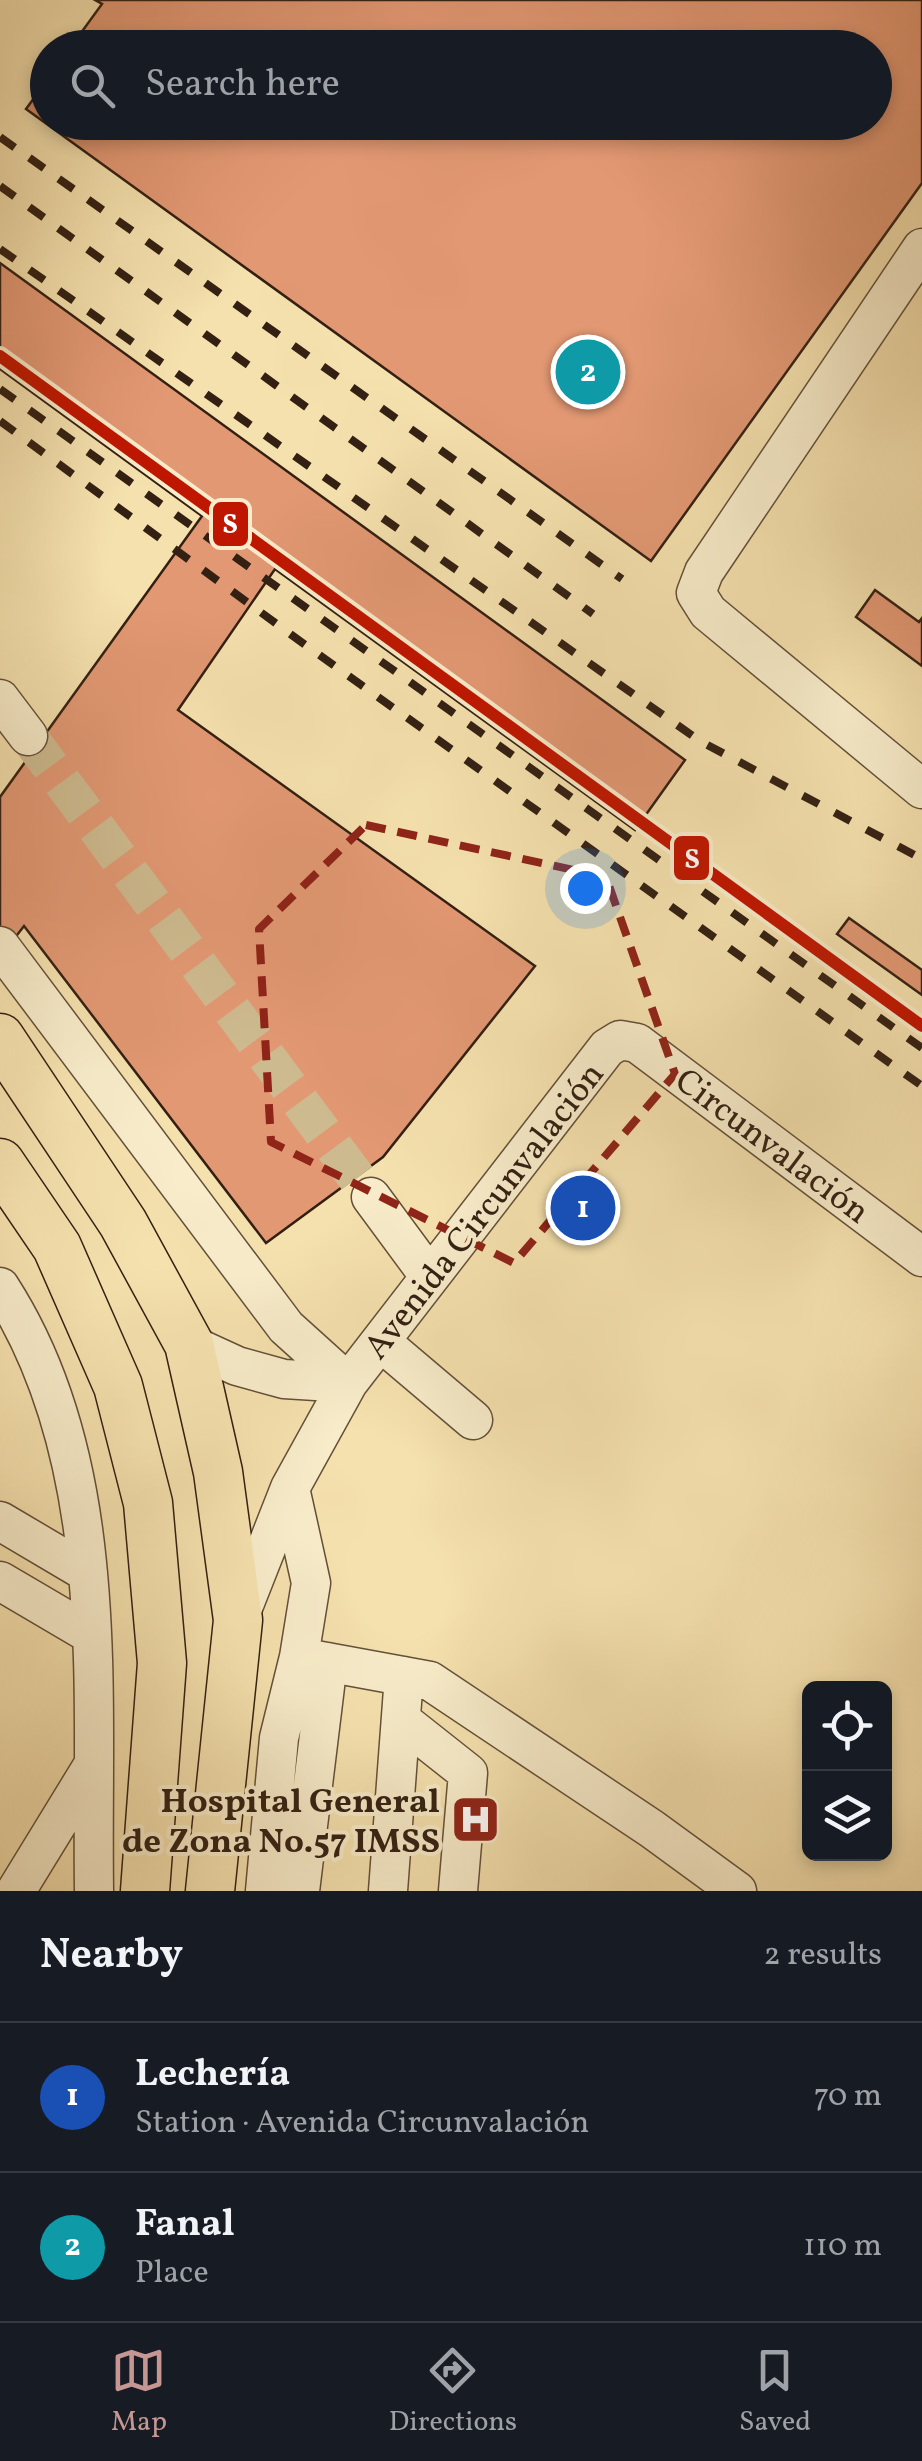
<!DOCTYPE html>
<html lang="en">
<head>
<meta charset="utf-8">
<style>
	:root { --surface:#171b24; --page:#242831; --text:#f1f3f6; --muted:#9ea1a6; --line:#363941; --accent:#c59692 }
	body { margin:0; font-family:Vollkorn,serif; background:var(--page); color:var(--text) }
	.controls { position:absolute; right:30px; bottom:30px; display:grid; overflow:hidden; border-radius:15px; box-shadow:0 5px 15px #0003 }
	.controls button { width:90px; height:90px; display:grid; place-items:center; padding:0; border:0; border-bottom:2px solid var(--line); background:var(--surface); color:var(--text); font:50px sans-serif }
	.you { position:absolute; left:585px; top:888px; width:35px; height:35px; margin:-25px; border:8px solid #fff; border-radius:50%; background:#1a73e8; box-shadow:0 0 0 15px #1a73e833 }
	.badge { display:grid; place-items:center; width:65px; height:65px; border-radius:50%; background:var(--accent); color:#fff; font-size:32px; font-weight:700 }
	.pin { position:absolute; translate:-50% -50%; border:5px solid #fff; box-shadow:0 2px 10px #0006 }
	.list { margin:0; padding:0; list-style:none }
	h2 { display:flex; justify-content:space-between; align-items:center; height:130px; margin:0; padding:0 40px; font-size:42px }
	h2 small { font-size:32px; font-weight:400; color:var(--muted) }
	.list li { display:grid; grid-template-columns:65px 1fr auto; gap:30px; align-items:center; box-sizing:border-box; height:150px; padding:0 40px; border-top:2px solid var(--line) }
	.list b { display:block; font-size:38px; white-space:nowrap }
	.list p { margin:0; font-size:32px; white-space:nowrap; color:var(--muted) }
	.list em { font-size:32px; font-style:normal; color:var(--muted) }
	.icon { flex:none; width:55px; height:55px; fill:none; stroke:currentColor; stroke-width:2; stroke-linecap:round; stroke-linejoin:round }
	.map { position:relative; flex:none; width:922px; height:1891px; overflow:hidden }
	.search { position:absolute; background:var(--surface); box-shadow:0 5px 15px #0003; left:30px; right:30px; top:30px; height:110px; display:flex; align-items:center; gap:25px; box-sizing:border-box; padding:0 35px; border-radius:55px; color:var(--muted); font-size:38px }
	.sheet { height:430px; background:var(--surface) }
	nav { display:flex; justify-content:space-around; align-items:center; box-sizing:border-box; height:140px; border-top:2px solid var(--line); background:var(--surface); font-size:28px; color:var(--muted) }
	nav a { display:grid; justify-items:center; gap:5px }
	nav .on { color:var(--accent) }
	.map>svg:first-child { display:block }
	.building { fill:#e29873; stroke:#332013; stroke-width:2.5 }
	.lines { fill:none; stroke-linecap:round; stroke-linejoin:round }
	.minor-tunnel { stroke:#ceba8f; stroke-width:38; stroke-dasharray:38 19; stroke-linecap:butt }
	.minor-casing { stroke:#64503a; stroke-width:41 }
	.major-casing { stroke:#332013; stroke-width:51 }
	.minor { stroke:#f8ecca; stroke-width:38 }
	.major { stroke:#f5e1ae; stroke-width:48 }
	.rail { stroke:#332013; stroke-width:8; stroke-dasharray:18 18; stroke-linecap:butt }
	.rail-1-casing { stroke:#f8ecca; stroke-width:20 }
	.rail-1 { stroke:#bf1600; stroke-width:12 }
	.marked { fill:none; stroke:#8f2418; stroke-width:8; stroke-dasharray:20 12; stroke-linejoin:round }
	.labels { text-anchor:middle; stroke-width:8; stroke-linejoin:round; paint-order:stroke }
	.street-label { font-size:35px; fill:#332013; stroke:#f8ecca }
	.poi-label { font-size:35px; font-weight:bold; fill:#332013; stroke:#f8ecca; text-anchor:end }
	.line-badge { stroke:#f8ecca; stroke-width:4 }
	.badge-label { font-size:28px; text-anchor:middle; font-weight:bold; fill:#fff }
</style>
</head>
<body>
<div class="map">
<svg width="922" height="1891" viewBox="0 0 922 1891">
	<rect width="100%" height="100%" fill="#f5e1ae"/>
	<filter id="stains"><feTurbulence type="fractalNoise" baseFrequency=".002" numOctaves="4"/><feColorMatrix values="0 0 0 0 .2 0 0 0 0 .09 0 0 0 0 .02 0 0 0 .5 -.17"/></filter>
	<radialGradient id="worn" r=".72"><stop offset=".6" stop-color="#630" stop-opacity="0"/><stop offset="1" stop-color="#630" stop-opacity=".3"/></radialGradient>
	<path class="building" d="M95,0H922V183L651,561L26,109L48,79V122H874V48H70L102,4Z
		M0,263L685,760L635,830L275,569L178,710L535,966L383,1157L266,1243L24,926L0,957V797L202,516L0,369Z
		M875,590L919,622L922,618V666L856,617Z
		M849,918L922,970V995L837,934Z"/>
	<g class="lines">
		<path class="minor-tunnel" d="M28,736L371,1197"/>
		<defs>
			<path id="minor" d="M922,248L704,572L696,593L708,612L922,789
				M0,699L28,736
				M0,946L286,1327L348,1383
				M371,1197L430,1277
				M0,1287C114,1463 91,1692 94,1891
				M381,1342L473,1420
				M189,1344L237,1366L284,1379L348,1383
				M0,1521L88,1573
				M0,1581L92,1635
				M238,1620L290,1488L348,1383L607,1048L620,1040L637,1043L922,1257
				M299,1657L430,1681L652,1829L737,1891
				M401,1720L468,1773L458,1891
				M16,1891L92,1767
				M265,1891L279,1738L299,1657L311,1583L290,1488
				M300,1891L328,1662
				M388,1891L404,1676"/>
			<path id="major" d="M0,1038L123,1223L189,1344L218,1472L238,1620L210,1891
				M0,1163L57,1247L118,1386L148,1503L162,1663L145,1891"/>
		</defs>
		<use href="#minor" class="minor-casing"/>
		<use href="#major" class="major-casing"/>
		<use href="#minor" class="minor"/>
		<use href="#major" class="major"/>
		<path class="rail" d="M0,137L622,579
			M0,186L593,614
			M0,249L700,741L922,859
			M0,389L922,1048
			M0,421L304,644L922,1086"/>
		<defs>
			<path id="rail-1" d="M0,356L922,1026"/>
		</defs>
		<use href="#rail-1" class="rail-1-casing"/>
		<use href="#rail-1" class="rail-1"/>
	</g>
	<path class="marked" d="M366,825L606,877L675,1074L514,1263L271,1142L259,929Z"/>
	<defs>
		<symbol id="hospital-square" viewBox="-11 -11 22 22"><rect x="-9" y="-9" width="18" height="18" rx="4" fill="#8f2418" stroke="#f8ecca"/><path d="M-5-5h3v3.5h4V-5h3V5h-3V1.5h-4V5h-3Z" fill="#fff"/></symbol>
	</defs>
	<g fill-rule="evenodd">
		<use href="#hospital-square" x="448" y="1792" width="55" height="55"/>
	</g>
	<g class="labels">
		<g class="street-label">
			<text transform="translate(773 1145) rotate(37)" y="12">Circunvalación</text>
			<text transform="translate(483 1210) rotate(-52)" y="12">Avenida Circunvalación</text>
		</g>
		<g class="poi-label">
			<text x="440" y="1812">Hospital General<tspan x="440" dy="40">de Zona No.57 IMSS</tspan></text>
		</g>
	</g>
	<g class="line-badge">
		<rect x="211" y="500" width="39" height="48" rx="10" fill="#bf1600"/>
		<rect x="672" y="834" width="39" height="48" rx="10" fill="#bf1600"/>
	</g>
	<g class="badge-label">
		<text x="230" y="533">S</text>
		<text x="692" y="868">S</text>
	</g>
	<rect width="100%" height="100%" filter="url(#stains)"/>
	<rect width="100%" height="100%" fill="url(#worn)"/>
</svg>
<div class="controls">
<button><svg class="icon" aria-label="locate" viewBox="0 0 24 24"><circle cx="12" cy="12" r="6"/><path d="M12 2v4M12 18v4M2 12h4M18 12h4"/></svg></button>
<button><svg class="icon" aria-label="layers" viewBox="0 0 24 24"><path d="M12 4l9 5-9 5-9-5zM3 14l9 5 9-5"/></svg></button>
</div>
<div class="you"></div>
<div class="pin badge" style="left:583px;top:1208px;background:#1a4fb4">1</div>
<div class="pin badge" style="left:588px;top:372px;background:#0f9aa8">2</div>
<div class="search"><svg class="icon" aria-label="search" viewBox="0 0 24 24"><circle cx="10" cy="10" r="6"/><path d="M15 15l6 6"/></svg>Search here</div>
</div>
<section class="sheet">
<h2>Nearby<small>2 results</small></h2>
<ul class="list">
<li><span class="badge" style="background:#1a4fb4">1</span><div><b>Lechería</b><p>Station · Avenida Circunvalación</p></div><em>70 m</em></li>
<li><span class="badge" style="background:#0f9aa8">2</span><div><b>Fanal</b><p>Place</p></div><em>110 m</em></li>
</ul>
</section>
<nav>
<a class="on"><svg class="icon" aria-label="map" viewBox="0 0 24 24"><path d="M3 6l6-2 6 2 6-2v14l-6 2-6-2-6 2zM9 4v14M15 6v14"/></svg>Map</a>
<a><svg class="icon" aria-label="directions" viewBox="0 0 24 24"><path d="M12 3l9 9-9 9-9-9zM9 14v-3h6M13 9l2 2-2 2"/></svg>Directions</a>
<a><svg class="icon" aria-label="saved" viewBox="0 0 24 24"><path d="M7 4h10v16l-5-4-5 4z"/></svg>Saved</a>
</nav>
</body>
</html>
